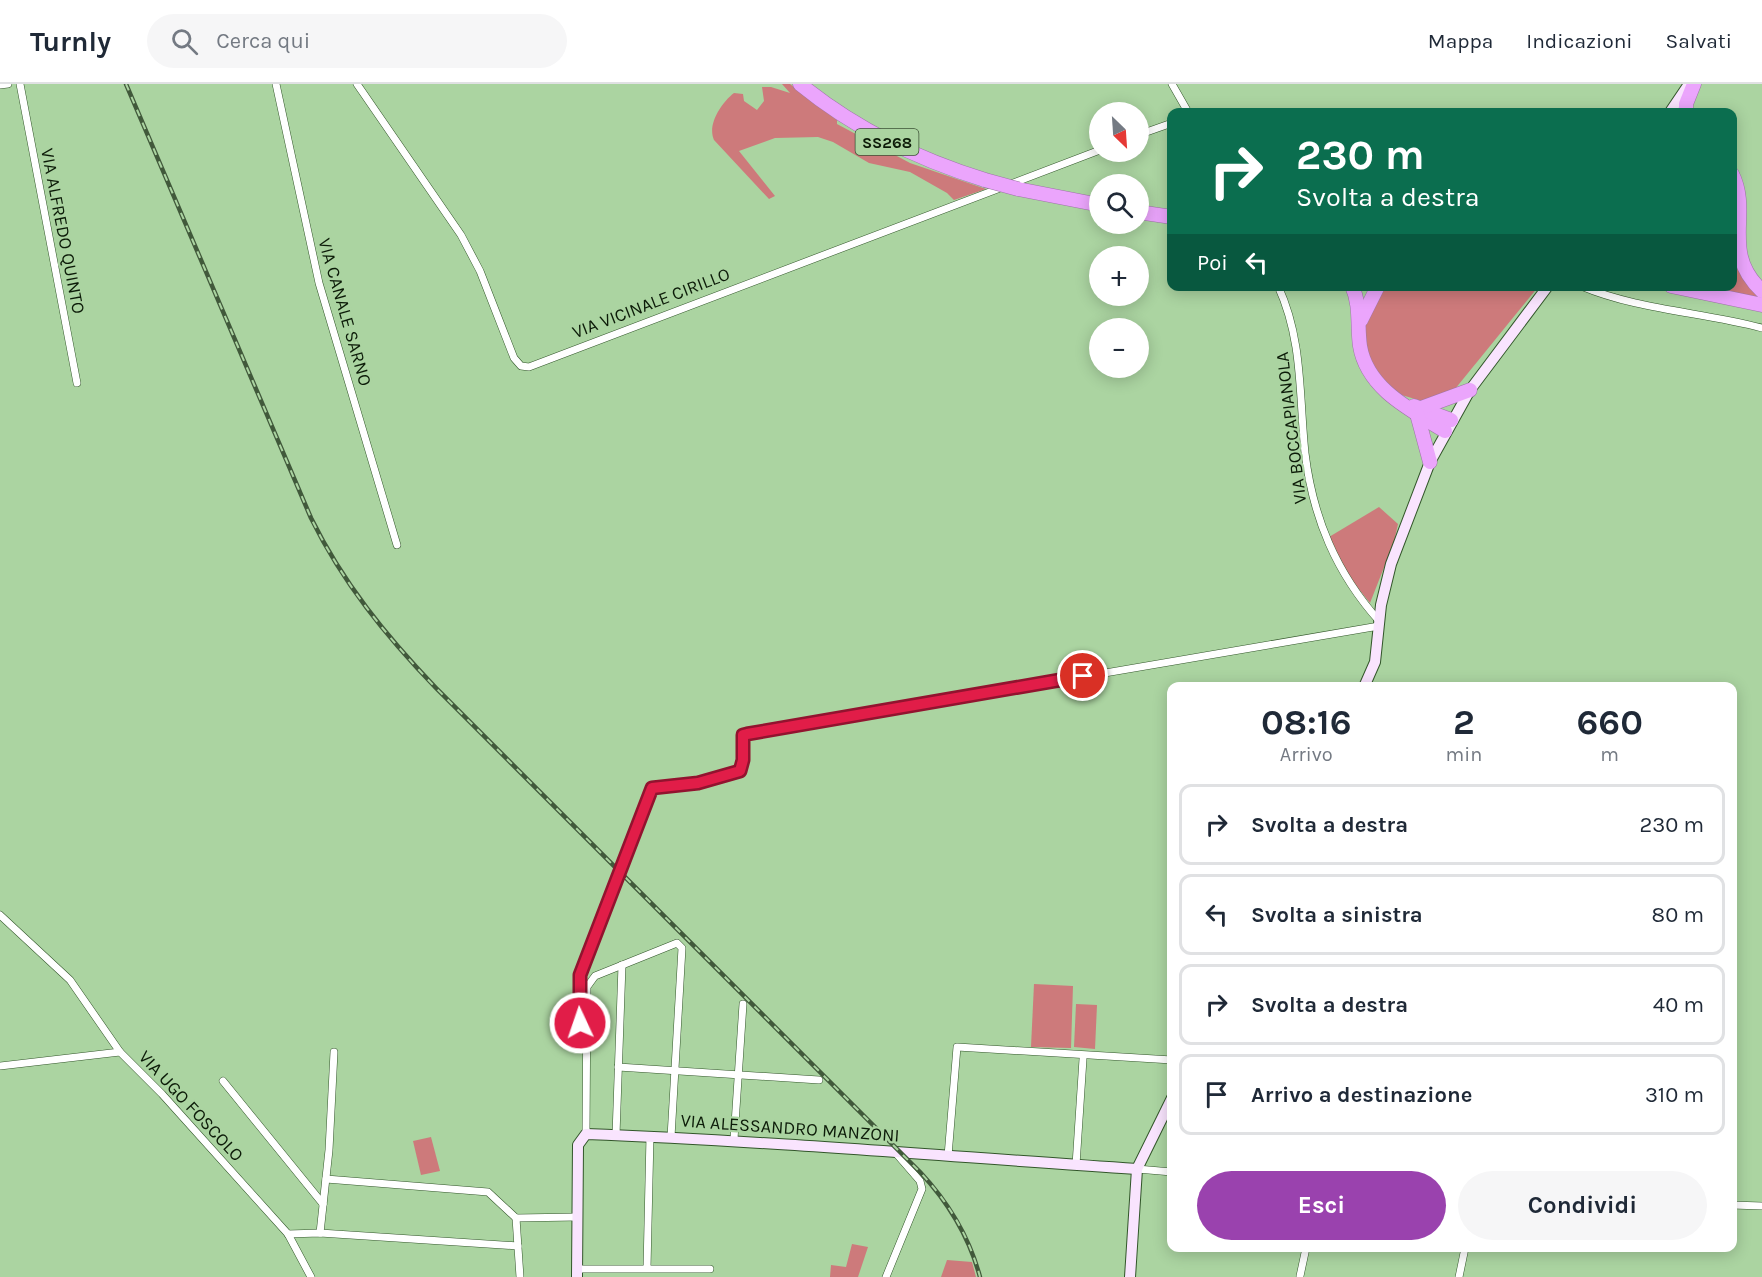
<!DOCTYPE html>
<html lang="it">
<meta charset="utf-8">
<style>
body{margin:0;font-family:Karla,sans-serif;background:#f6f6f7;color:#1f2937;height:100vh;display:flex;flex-direction:column;font-size:22px;white-space:nowrap}
*{box-sizing:border-box;margin:0}
p{font-size:20px;color:#747a83}
.icon{flex:none;width:33px;height:33px;fill:none;stroke:currentColor;stroke-width:2;stroke-linecap:round;stroke-linejoin:round}
.map{position:relative;flex:1;overflow:hidden}
.sheet{position:absolute;left:1167px;top:598px;width:570px;height:570px;display:flex;flex-direction:column;background:#fff;border-radius:12px;box-shadow:0 3px 15px #0003}
.sheet>*{flex:none}
.guide{position:absolute;left:1167px;top:24px;width:570px;height:183px;border-radius:12px;box-shadow:0 3px 15px #0003;background:#0b6e4f;color:#fff;overflow:hidden}
.needle{width:39px;rotate:155deg}
.tools{position:absolute;left:1089px;top:18px;display:grid;gap:12px}
.tools a{display:grid;place-items:center;width:60px;height:60px;border-radius:50%;background:#fff;box-shadow:0 3px 15px #0003;font-size:30px}
.pin{position:absolute;display:grid;place-items:center;width:51px;height:51px;color:#fff;margin:-26px;border:3px solid #fff;border-radius:50%;box-shadow:0 2px 6px #0007}
.me{position:absolute;width:66px;margin:-33px;rotate:357deg;stroke-linejoin:round;filter:drop-shadow(0 0 4px #0008)}
.turn{display:flex;align-items:center;gap:21px;height:126px;padding:0 30px;font-size:27px}
.turn .icon{width:78px;height:78px;stroke-width:2.5}
.turn b{display:block;font-size:42px;line-height:51px}
.then{display:flex;align-items:center;height:57px;padding:0 30px;background:#0003;gap:12px;font-size:22px}
.eta{display:flex;justify-content:space-evenly;align-items:center;height:102px;text-align:center}
.eta b{font-size:36px;font-weight:700;line-height:42px}
.button{display:flex;gap:12px;margin-top:auto;padding:12px 30px}
.button a{flex:1;height:69px;border-radius:36px;background:#9a42ae;color:#fff;font-size:24px;font-weight:700;line-height:69px;text-align:center}
.button a+a{background:#f6f6f7;color:#1f2937}
ul{padding:0;list-style:none}
li{display:flex;align-items:center;gap:18px;height:81px;margin:0 12px 9px;padding:0 18px;border:3px solid #e0e1e3;border-radius:12px}
li div{flex:1}
li b{display:block;font-size:22px}
li em{font-style:normal}
header{display:flex;align-items:center;gap:36px;box-sizing:border-box;height:84px;padding:0 30px;background:#fff;border-bottom:2px solid #e0e1e3}
header strong{font-size:28px}
nav{display:flex;gap:33px;margin-inline-start:auto;font-size:21px}
.search{width:420px;height:54px;background:#f6f6f7;display:flex;align-items:center;gap:15px;box-sizing:border-box;padding:0 21px;border-radius:33px;color:#747a83;font-size:22px}
.map>svg:first-child{display:block}
.green{fill:#cd7a7b}
.lines{fill:none;stroke-linecap:round;stroke-linejoin:round}
.street-casing{stroke:#32562a;stroke-width:8}
.secondary-casing{stroke:#32562a;stroke-width:12}
.highway-casing{stroke:#9d75a7;stroke-width:15}
.street{stroke:#fff;stroke-width:7}
.secondary{stroke:#f9e4fe;stroke-width:10}
.highway{stroke:#eba5fc;stroke-width:14}
.rail-casing{stroke:#41593b;stroke-width:4.5}
.rail{stroke:#abd4a1;stroke-width:2;stroke-dasharray:7;stroke-linecap:butt}
.highway-bridge-casing{stroke:#9d75a7;stroke-width:15;stroke-linecap:butt}
.highway-bridge{stroke:#eba5fc;stroke-width:14}
.route-casing{stroke:#92132f;stroke-width:15}
.route{stroke:#e11d48;stroke-width:10}
.labels{text-anchor:middle;dominant-baseline:central;stroke-width:4.5;stroke-linejoin:round;paint-order:stroke}
.shield{fill:#abd4a1;stroke:#3c5236;stroke-width:1.5}
.shield-label{font-size:16px;font-weight:bold;fill:#0c1b08}
.street-label{font-size:18px;fill:#0c1b08;stroke:#abd4a1}
</style>
<header>
<strong>Turnly</strong>
<div class="search"><svg class="icon" aria-label="search" viewBox="0 0 24 24"><circle cx="10" cy="10" r="6"/><path d="M15 15l6 6"/></svg>Cerca qui</div>
<nav><a>Mappa</a><a>Indicazioni</a><a>Salvati</a></nav>
</header>
<div class="map">
<svg width="1762" height="1193" viewBox="0 0 1762 1193">
<rect width="100%" height="100%" fill="#abd4a1"/>
<g class="green">
<path d="M782 0H790L837 36V40L910 79 986 105 954 116 947 109 910 88 869 79 833 58 818 53 775 54 739 67 775 112 769 115 714 56C707 41 721 19 734 9L743 10 744 17 757 26 764 17 762 3H771L790 9Z"/>
<polygon points="1732,144 1762,213 1762,214 1698,203 1732,202"/>
<polygon points="1382,203 1538,203 1455,305 1422,317 1398,310 1376,289 1368,274 1364,240"/>
<polygon points="1379,423 1398,440 1394,458 1370,519 1349,493 1329,453"/>
<polygon points="1034,900 1073,902 1071,964 1031,963"/>
<polygon points="1076,920 1097,921 1095,965 1074,963"/>
<polygon points="431,1053 440,1087 421,1091 413,1057"/>
<polygon points="852,1160 868,1163 858,1193 830,1193 831,1181 846,1183"/>
<polygon points="947,1176 972,1178 976,1193 941,1193"/>
</g>
<g class="lines">
<g class="street-casing">
<g id="street">
<polyline points="20,0 77,299"/>
<polyline points="276,0 319,199 397,461"/>
<polyline points="357,0 461,151 480,187 514,274 521,282 529,283 1100,66"/>
<polyline points="1172,0 1188,28"/>
<polyline points="0,1 8,0"/>
<polyline points="1138,51 1172,39"/>
<path d="M1278 202C1303 256 1299 311 1305 369 1313 434 1336 489 1380 538"/>
<path d="M1581 202C1638 226 1702 228 1762 244"/>
<polyline points="0,831 70,896 120,968"/>
<polyline points="587,955 582,946 579,930 580,891 649,708 654,702 698,699 739,687 743,676 743,651 1379,542"/>
<polyline points="0,982 120,968 162,1010 288,1150 311,1193"/>
<polyline points="618,983 819,996"/>
<polyline points="223,997 323,1120"/>
<polyline points="586,1050 587,903 595,892 677,859 682,864 671,1053"/>
<polyline points="616,1051 622,881"/>
<polyline points="734,1055 743,920"/>
<polyline points="948,1072 957,963 1172,976"/>
<polyline points="1076,1081 1083,975"/>
<polyline points="1137,1085 1172,1088"/>
<polyline points="326,1095 488,1108 516,1134 520,1193"/>
<polyline points="1732,1121 1762,1122"/>
<polyline points="516,1134 577,1133"/>
<polyline points="320,1149 329,1066 334,968"/>
<polyline points="288,1150 320,1149 518,1162"/>
<polyline points="647,1184 650,1052"/>
<polyline points="577,1185 710,1185"/>
<polyline points="1300,1192 1306,1164"/>
<polyline points="886,1193 922,1105 920,1097 894,1067"/>
<polyline points="1459,1193 1465,1164"/>
</g>
</g>
<g class="secondary-casing">
<g id="secondary">
<polyline points="1670,28 1689,0"/>
<polyline points="1364,603 1375,578 1381,521 1391,480 1430,378 1470,306 1548,202"/>
<path d="M577 1193 578 1061 586 1050C770 1057 954 1073 1137 1085"/>
<polyline points="1130,1193 1137,1085 1172,1014"/>
</g>
</g>
<g class="highway-casing">
<g id="highway">
<path d="M800 0C855 45 917 75 985 96"/>
<polyline points="1686,28 1686,20 1694,0"/>
<path d="M1732 90C1752 130 1720 168 1762 207"/>
<polyline points="1018,105 1100,121"/>
<polyline points="1138,128 1172,133"/>
<path d="M1352 202C1361 222 1357 242 1360 262 1367 305 1411 326 1445 347"/>
<polyline points="1671,202 1762,221"/>
<polyline points="1361,236 1378,202"/>
<polyline points="1414,322 1451,336"/>
<polyline points="1421,324 1470,306"/>
<polyline points="1417,330 1430,378"/>
</g>
</g>
<use href="#street" class="street"/>
<use href="#secondary" class="secondary"/>
<use href="#highway" class="highway"/>
<g class="rail-casing">
<path id="rail" d="M126 0 311 434C343 499 386 552 436 604L920 1088C949 1119 969 1152 980 1193"/>
</g>
<use href="#rail" class="rail"/>
<g class="highway-bridge-casing">
<polyline id="highway-bridge" points="985,96 1018,105"/>
</g>
<use href="#highway-bridge" class="highway-bridge"/>
</g>
<g class="lines">
<g class="route-casing">
<polyline id="route" points="580,939 580,891 652,704 698,699 740,687 743,676 743,651 747,650 1083,592"/>
</g>
<use href="#route" class="route"/>
</g>
<g class="labels">
<rect class="shield" x="855.5" y="45" width="63" height="26" rx="4.5"/>
<g class="shield-label">
<text x="887" y="58">SS268</text>
</g>
<g class="street-label">
<text transform="translate(63 147) rotate(79)">VIA ALFREDO QUINTO</text>
<text transform="translate(651 219) rotate(-21)">VIA VICINALE CIRILLO</text>
<text transform="translate(345 228) rotate(74)">VIA CANALE SARNO</text>
<text transform="translate(1291 344) rotate(-97)">VIA BOCCAPIANOLA</text>
<text transform="translate(191 1022) rotate(47)">VIA UGO FOSCOLO</text>
<text transform="translate(790 1044) rotate(4)">VIA ALESSANDRO MANZONI</text>
</g>
</g>
</svg>
<div class="tools">
<a><svg class="needle" viewBox="-14 -14 28 28"><path d="M0-13l5 13h-10z" fill="#e53935"/><path d="M0 13l5-13h-10z" fill="#747a83"/></svg></a>
<a><svg class="icon" aria-label="search" viewBox="0 0 24 24"><circle cx="10" cy="10" r="6"/><path d="M15 15l6 6"/></svg></a>
<a>+</a>
<a>−</a>
</div>
<div class="pin" style="left:1083px;top:592px;background:#d93025"><svg class="icon" aria-label="arrive" viewBox="0 0 24 24"><path d="M6 21V4h12l-3 4 3 4H6"/></svg></div>
<svg class="me" style="left:580px;top:939px" viewBox="-20 -20 40 40"><circle r="17" fill="#e11d48" stroke="#fff" stroke-width="3"/><path d="M0-11L8 9 0 5-8 9z" fill="#fff"/></svg>
<div class="guide">
<div class="turn"><svg class="icon" aria-label="right" viewBox="0 0 24 24"><path d="M7 20v-9h11M14 6l5 5-5 5"/></svg><div><b>230 m</b>Svolta a destra</div></div>
<div class="then">Poi<svg class="icon" aria-label="left" viewBox="0 0 24 24"><path d="M17 20v-9H6M10 6l-5 5 5 5"/></svg></div>
</div>
<section class="sheet">
<div class="eta">
<div><b>08:16</b><p>Arrivo</p></div>
<div><b>2</b><p>min</p></div>
<div><b>660</b><p>m</p></div>
</div>
<ul>
<li><svg class="icon" aria-label="right" viewBox="0 0 24 24"><path d="M7 20v-9h11M14 6l5 5-5 5"/></svg><div><b>Svolta a destra</b></div><em>230 m</em></li>
<li><svg class="icon" aria-label="left" viewBox="0 0 24 24"><path d="M17 20v-9H6M10 6l-5 5 5 5"/></svg><div><b>Svolta a sinistra</b></div><em>80 m</em></li>
<li><svg class="icon" aria-label="right" viewBox="0 0 24 24"><path d="M7 20v-9h11M14 6l5 5-5 5"/></svg><div><b>Svolta a destra</b></div><em>40 m</em></li>
<li><svg class="icon" aria-label="arrive" viewBox="0 0 24 24"><path d="M6 21V4h12l-3 4 3 4H6"/></svg><div><b>Arrivo a destinazione</b></div><em>310 m</em></li>
</ul>
<div class="button"><a>Esci</a><a>Condividi</a></div>
</section>
</div>
